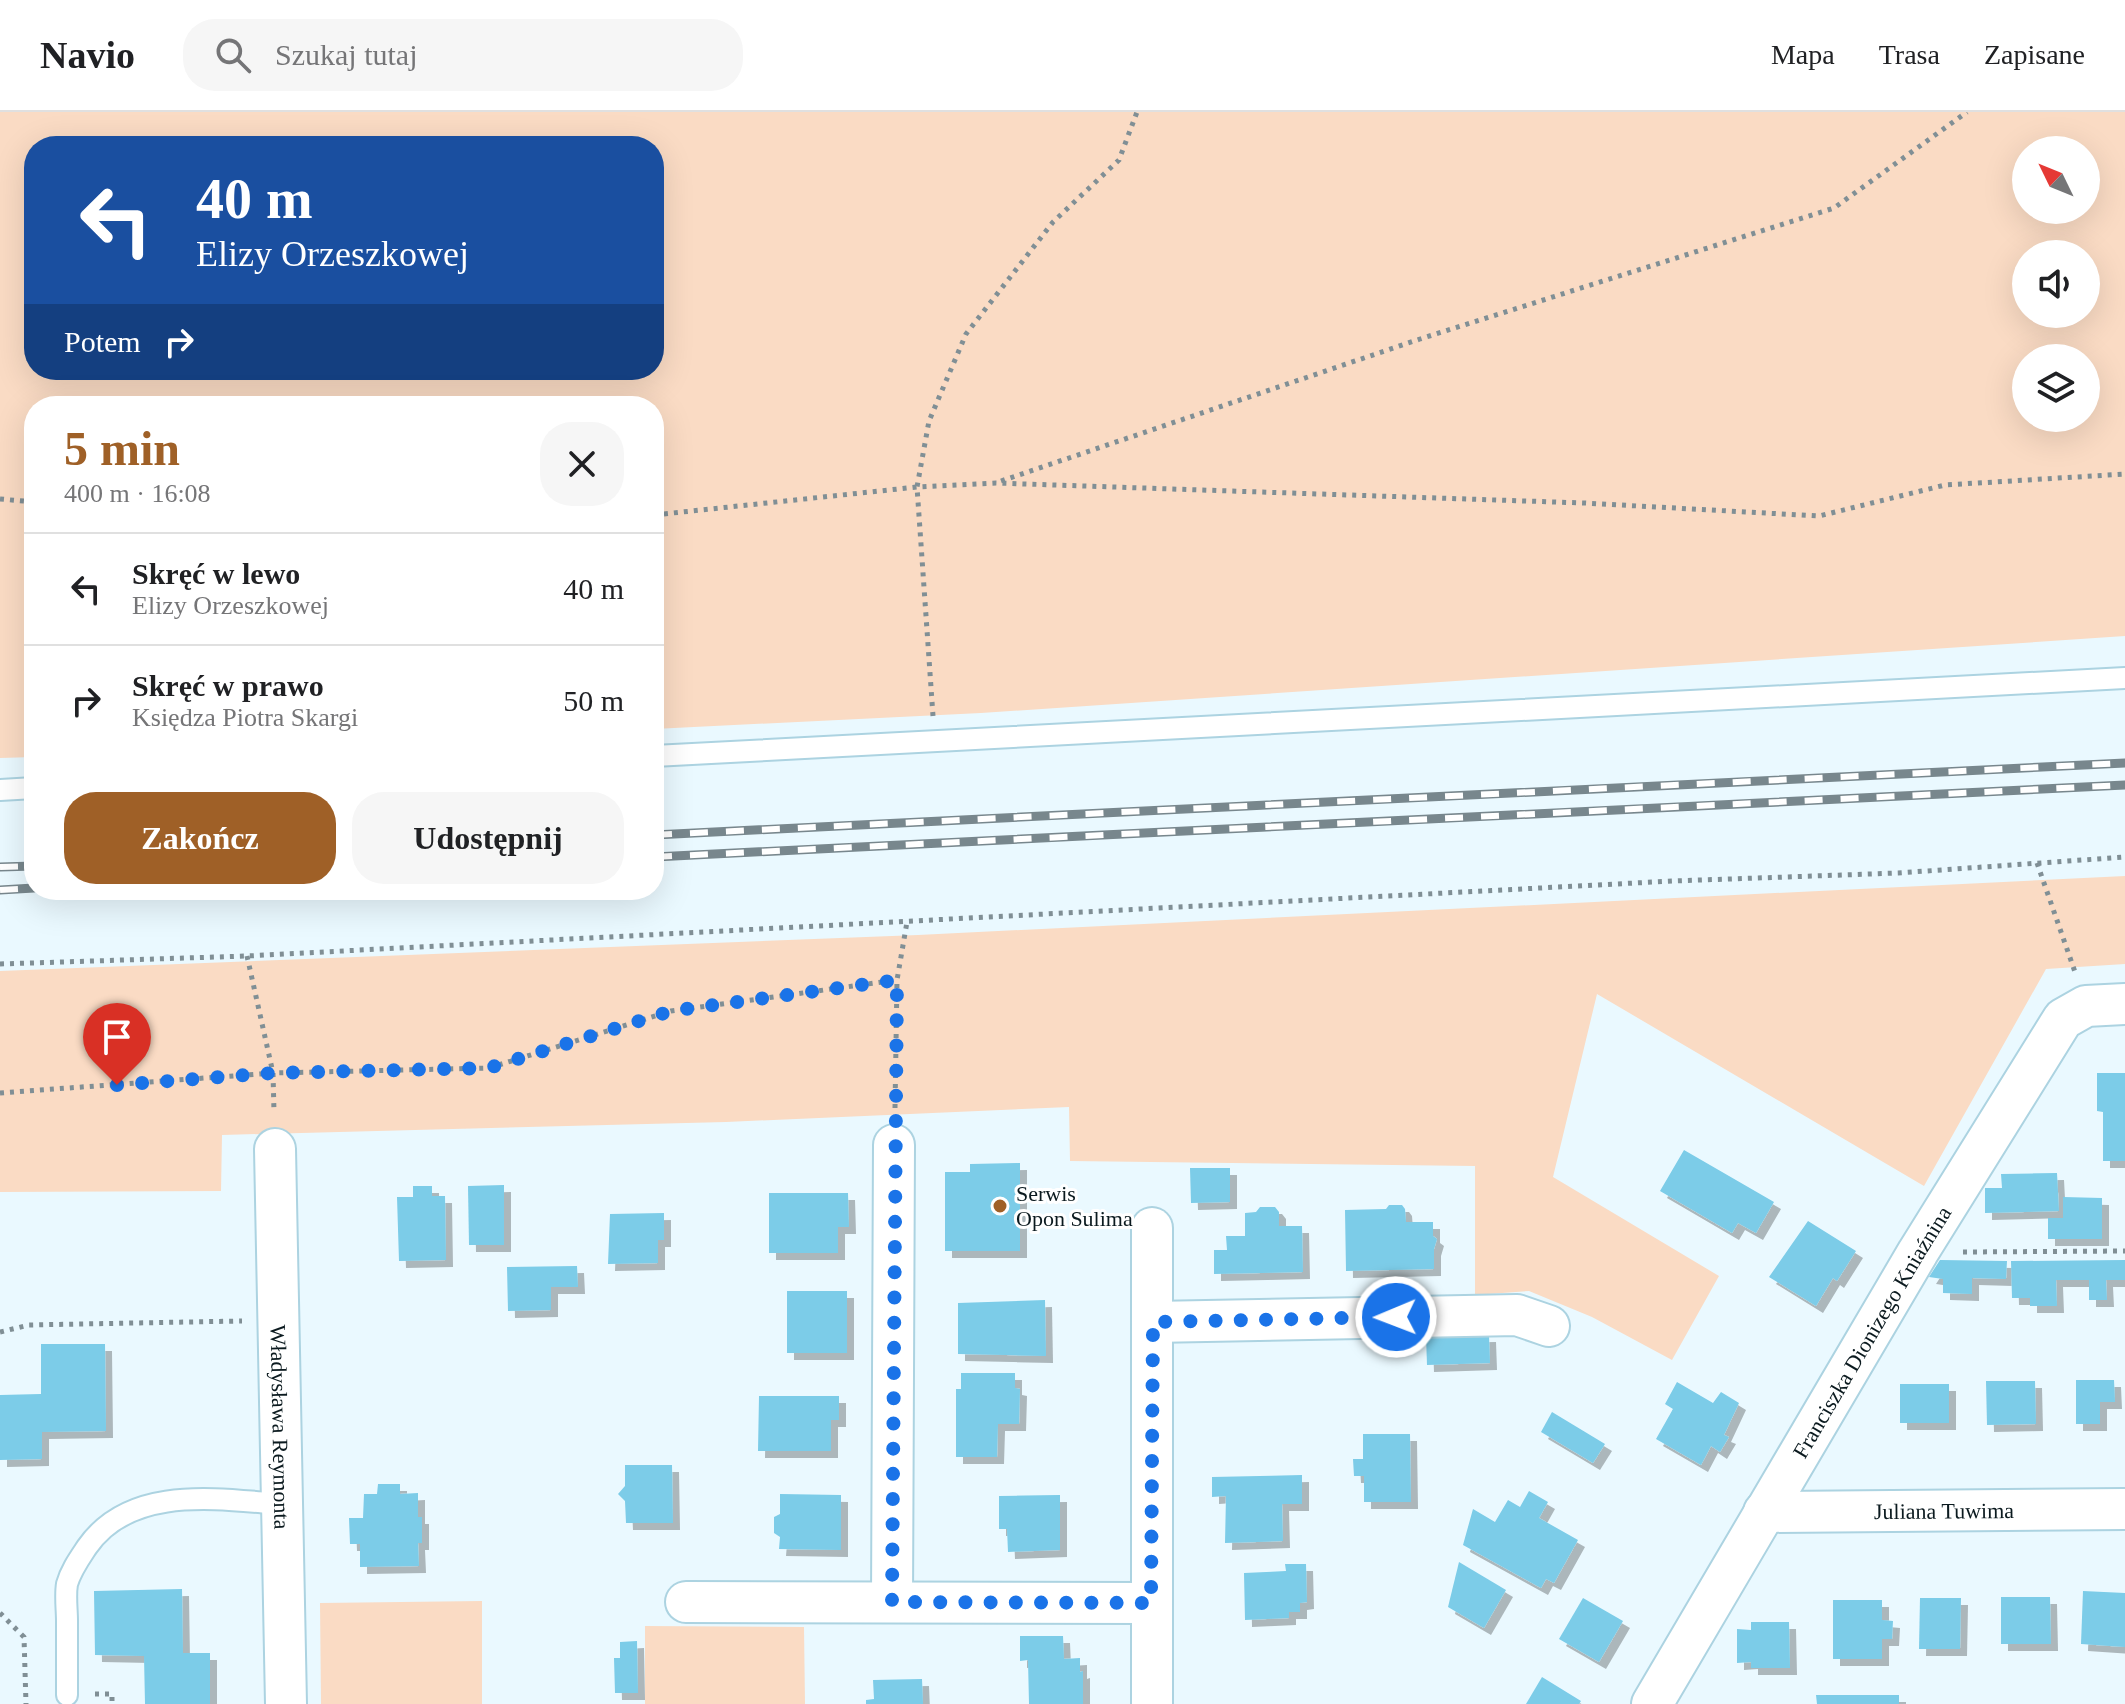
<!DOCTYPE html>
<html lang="pl">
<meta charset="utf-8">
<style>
body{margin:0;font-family:"Times New Roman",serif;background:#f6f6f6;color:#202124;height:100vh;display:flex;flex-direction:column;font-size:30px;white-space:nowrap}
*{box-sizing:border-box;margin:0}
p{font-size:26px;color:#757577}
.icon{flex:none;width:44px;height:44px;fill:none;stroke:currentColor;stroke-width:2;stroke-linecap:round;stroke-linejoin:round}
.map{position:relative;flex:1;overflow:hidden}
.details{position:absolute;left:24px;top:284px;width:640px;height:504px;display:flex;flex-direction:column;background:#fff;border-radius:32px;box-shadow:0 8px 32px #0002}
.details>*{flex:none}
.hud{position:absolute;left:24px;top:24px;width:640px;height:244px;border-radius:32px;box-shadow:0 8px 32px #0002;background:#1a4fa0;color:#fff;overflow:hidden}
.needle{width:52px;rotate:313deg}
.fabs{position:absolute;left:2012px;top:24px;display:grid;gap:16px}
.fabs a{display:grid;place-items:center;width:88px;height:88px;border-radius:50%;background:#fff;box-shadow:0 8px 32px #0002;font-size:40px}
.pin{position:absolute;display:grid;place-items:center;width:68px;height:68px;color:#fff;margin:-82px -34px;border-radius:50% 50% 50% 0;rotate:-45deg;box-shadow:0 0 8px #0007}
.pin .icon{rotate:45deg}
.me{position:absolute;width:88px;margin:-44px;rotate:269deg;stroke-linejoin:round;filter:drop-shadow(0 0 6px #0008)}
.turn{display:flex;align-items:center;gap:28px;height:168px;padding:0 40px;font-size:36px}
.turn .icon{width:104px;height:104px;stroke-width:2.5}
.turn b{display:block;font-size:56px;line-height:68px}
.then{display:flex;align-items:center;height:76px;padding:0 40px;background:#0003;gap:16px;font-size:30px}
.round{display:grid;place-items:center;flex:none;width:84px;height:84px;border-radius:32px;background:#f6f6f6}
.head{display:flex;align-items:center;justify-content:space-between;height:136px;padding:0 40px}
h1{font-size:48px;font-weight:700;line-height:60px;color:#9f6027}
.cta{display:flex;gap:16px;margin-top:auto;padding:16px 40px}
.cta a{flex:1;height:92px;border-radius:32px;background:#9f6027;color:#fff;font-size:32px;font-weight:700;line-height:92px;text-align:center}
.cta a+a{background:#f6f6f6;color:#202124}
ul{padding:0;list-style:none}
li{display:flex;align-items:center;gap:24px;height:112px;padding:0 40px;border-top:2px solid #e0e0e0}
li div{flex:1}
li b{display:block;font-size:30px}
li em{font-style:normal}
header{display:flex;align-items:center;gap:48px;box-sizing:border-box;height:112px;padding:0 40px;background:#fff;border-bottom:2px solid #e0e0e0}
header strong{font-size:38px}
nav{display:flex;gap:44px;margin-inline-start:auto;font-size:28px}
.search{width:560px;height:72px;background:#f6f6f6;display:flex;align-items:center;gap:20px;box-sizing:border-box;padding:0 28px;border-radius:32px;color:#757577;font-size:30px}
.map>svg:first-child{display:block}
.green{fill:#fadbc4;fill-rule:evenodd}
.building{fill:#7bcce8;filter:url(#shadow)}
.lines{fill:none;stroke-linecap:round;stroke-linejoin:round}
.service-casing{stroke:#acd3e1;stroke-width:24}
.minor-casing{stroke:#acd3e1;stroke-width:44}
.path{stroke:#808f95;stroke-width:5;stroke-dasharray:4 6;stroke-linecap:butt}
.service{stroke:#fff;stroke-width:20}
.minor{stroke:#fff;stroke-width:40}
.rail-casing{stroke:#78878d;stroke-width:9}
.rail{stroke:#fff;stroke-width:6;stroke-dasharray:18;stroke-linecap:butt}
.route{stroke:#1a73e8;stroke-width:14;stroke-dasharray:0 25.2}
.poi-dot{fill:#9f6027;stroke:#fff;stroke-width:3}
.labels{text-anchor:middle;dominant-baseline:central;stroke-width:6;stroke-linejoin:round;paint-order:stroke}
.poi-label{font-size:22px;fill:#0b1a1f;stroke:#fff;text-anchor:start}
.street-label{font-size:22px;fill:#0b1a1f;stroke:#fff}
</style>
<header>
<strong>Navio</strong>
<div class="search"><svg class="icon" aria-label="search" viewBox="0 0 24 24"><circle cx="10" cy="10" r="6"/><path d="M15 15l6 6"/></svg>Szukaj tutaj</div>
<nav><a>Mapa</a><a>Trasa</a><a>Zapisane</a></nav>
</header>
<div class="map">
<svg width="2125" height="1592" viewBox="0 0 2125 1592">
<defs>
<filter id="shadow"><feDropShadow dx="7" dy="7" stdDeviation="0" flood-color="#0004"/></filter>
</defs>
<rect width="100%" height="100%" fill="#eaf9ff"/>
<g class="green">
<path d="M0 0H2125V524L981 601 654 617V294H34V645L0 646ZM34 34H654V258H34ZM2026 38H2086V98H2026ZM2086 142V202H2026V142ZM2026 246H2086V306H2026Z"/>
<polygon points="2125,764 2125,852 2046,857 1924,1074 1597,882 1553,1065 1719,1164 1672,1248 1592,1205 1529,1179 1475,1183 1475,1054 1070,1049 1069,995 726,1010 222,1023 221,1079 0,1080 0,859 918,823"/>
<polygon points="482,1489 482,1592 321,1592 320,1491"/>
<polygon points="645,1514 804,1515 805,1592 645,1592"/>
</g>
<g class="building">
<polygon points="2097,961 2125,961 2125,1049 2103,1049 2103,1000 2097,999"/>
<polygon points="1684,1038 1774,1090 1756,1121 1738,1111 1732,1121 1660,1079"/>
<polygon points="1020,1051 1020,1139 945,1139 945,1060 970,1060 970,1052"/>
<polygon points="1190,1056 1230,1056 1230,1090 1191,1091"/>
<polygon points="2057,1061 2059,1099 1985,1101 1985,1076 2002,1076 2001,1062"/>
<polygon points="504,1073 504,1133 469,1133 468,1074"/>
<polygon points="413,1074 432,1074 432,1084 445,1084 446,1148 399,1149 397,1085 413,1085"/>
<polygon points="769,1081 848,1081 849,1115 838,1115 838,1141 769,1141"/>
<polygon points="2063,1085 2102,1086 2102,1127 2048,1127 2048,1106 2063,1106"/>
<polygon points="1389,1093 1402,1093 1405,1097 1406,1110 1433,1110 1433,1124 1437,1127 1434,1137 1434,1157 1346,1159 1345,1098 1386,1097"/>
<polygon points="1260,1095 1275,1095 1279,1100 1279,1114 1302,1114 1303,1160 1214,1162 1214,1138 1227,1138 1226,1124 1245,1124 1245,1101 1256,1100"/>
<polygon points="664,1101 664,1128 658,1128 658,1151 608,1152 610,1102"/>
<polygon points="1808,1109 1856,1139 1837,1169 1833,1166 1816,1194 1769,1165"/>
<polygon points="1940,1148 2007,1149 2006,1167 1972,1166 1972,1182 1943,1181 1943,1167 1929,1165"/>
<polygon points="2125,1148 2125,1168 2106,1168 2107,1188 2089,1188 2089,1168 2056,1168 2057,1194 2030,1194 2030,1186 2012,1186 2011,1149"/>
<polygon points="577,1154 578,1175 551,1175 551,1198 508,1199 507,1155"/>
<rect x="787" y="1179" width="60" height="62"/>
<polygon points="1045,1188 1046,1244 958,1242 958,1191"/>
<polygon points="1489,1223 1490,1251 1427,1253 1426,1224"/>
<polygon points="41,1232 105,1232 106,1319 42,1320 42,1347 0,1348 0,1283 41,1282"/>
<polygon points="961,1261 1015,1261 1015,1276 1020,1277 1019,1312 998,1312 997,1345 956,1345 956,1277 961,1277"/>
<polygon points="2076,1268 2114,1268 2115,1290 2100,1290 2100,1312 2076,1312"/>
<polygon points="1986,1269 2035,1269 2036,1312 1987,1313"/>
<polygon points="1677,1270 1713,1291 1721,1280 1739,1291 1724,1323 1729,1325 1720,1340 1711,1334 1701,1353 1656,1327 1673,1297 1665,1292"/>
<rect x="1900" y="1272" width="49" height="39"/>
<polygon points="759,1284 839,1284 839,1308 831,1308 831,1339 758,1339"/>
<polygon points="1552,1300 1605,1332 1593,1351 1541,1320"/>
<polygon points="1363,1322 1410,1322 1411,1390 1364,1390 1364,1364 1354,1364 1353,1347 1363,1347"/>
<polygon points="625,1353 672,1353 673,1411 626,1411 625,1389 618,1382 625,1374"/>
<polygon points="1302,1363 1302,1392 1282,1392 1283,1429 1225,1431 1226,1384 1212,1385 1212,1365"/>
<polygon points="378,1372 400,1372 400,1382 418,1381 418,1405 422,1405 422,1431 418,1431 419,1454 360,1455 360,1432 350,1432 349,1406 363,1406 364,1382 377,1382"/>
<polygon points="1529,1379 1548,1390 1539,1406 1578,1428 1554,1471 1546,1467 1541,1476 1463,1433 1473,1397 1495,1410 1508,1388 1520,1395"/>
<polygon points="780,1382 841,1383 841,1438 779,1437 780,1425 774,1421 774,1405 780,1402"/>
<polygon points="1060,1383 1060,1438 1008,1440 1007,1417 999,1417 999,1384"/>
<polygon points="1459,1450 1506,1478 1484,1516 1448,1495"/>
<polygon points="1285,1452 1306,1452 1307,1490 1300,1491 1300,1500 1289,1500 1289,1506 1245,1508 1244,1461 1286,1459"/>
<polygon points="182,1477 183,1541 210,1541 210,1592 145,1592 144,1544 95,1543 94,1479"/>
<polygon points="2083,1479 2125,1481 2125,1535 2081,1532"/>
<polygon points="2001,1485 2050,1485 2051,1532 2001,1532"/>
<polygon points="1583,1486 1623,1509 1599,1550 1559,1527"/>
<polygon points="1920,1486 1961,1486 1960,1537 1919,1537"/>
<polygon points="1833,1488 1882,1488 1882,1508 1893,1509 1892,1527 1882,1527 1882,1547 1833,1547"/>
<polygon points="1751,1510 1789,1510 1790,1556 1751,1556 1751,1550 1737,1551 1737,1517 1751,1518"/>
<polygon points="1020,1524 1063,1524 1064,1547 1080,1546 1080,1560 1083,1559 1083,1592 1029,1592 1028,1548 1020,1549"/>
<polygon points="637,1529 638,1581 615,1581 614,1546 620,1546 620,1530"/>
<polygon points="1542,1565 1581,1589 1579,1592 1526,1592"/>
<polygon points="922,1567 923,1592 866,1592 866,1588 874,1587 873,1568"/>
<polygon points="1816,1583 1899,1583 1899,1592 1817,1592"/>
</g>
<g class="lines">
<g class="service-casing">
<g id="service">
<polyline points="654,644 2125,566"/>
<polyline points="0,678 34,676"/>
<path d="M67 1583C67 1558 67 1534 67 1509 67 1497 65 1484 67 1472 71 1458 79 1447 87 1435 130 1373 216 1387 281 1392"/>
</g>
</g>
<g class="minor-casing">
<g id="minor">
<path id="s1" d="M275 1037 286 1592"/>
<polyline points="1152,1116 1152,1592"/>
<polyline points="1153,1210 1517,1203 1549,1214"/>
<path id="s2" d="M1764 1400 2125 1397"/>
<polyline points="686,1490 1151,1491"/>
<polyline points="892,1490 894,1033"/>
<path id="s3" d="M1652 1592 1918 1140 2063 907 2086 894 2125 892"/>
</g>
</g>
<g class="path">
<polyline points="1001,369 1420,227 1834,96 1967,0"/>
<polyline points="0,387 34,390"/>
<polyline points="654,403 917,375 996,371 1584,391 1819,404 1945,373 2125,362"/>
<polyline points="933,604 917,375 929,309 966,222 1053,110 1119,48 1137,0"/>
<polyline points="2037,751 2075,860"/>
<polyline points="247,844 273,961 274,1000"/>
<polyline points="0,852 247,844 1673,769 1898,761 2125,745"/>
<polyline points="0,981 273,961 489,956 671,899 897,868"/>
<polyline points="895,996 897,868 907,810"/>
<polyline points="1963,1140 2125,1139"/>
<polyline points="0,1220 29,1213 242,1209"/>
<polyline points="0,1501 24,1525 26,1592"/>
<polyline points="95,1582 112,1582 112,1592"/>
</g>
<use href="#service" class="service"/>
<use href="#minor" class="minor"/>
<g class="rail-casing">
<g id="rail">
<polyline points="654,723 2125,651"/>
<polyline points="654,745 2125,673"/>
<polyline points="0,755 34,754"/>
<polyline points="0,778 34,776"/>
</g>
</g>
<use href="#rail" class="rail"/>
</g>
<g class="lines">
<polyline class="route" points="117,973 273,961 489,956 671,899 897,868 892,1490 1151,1491 1153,1210 1396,1205"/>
</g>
<circle class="poi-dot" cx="1000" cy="1094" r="8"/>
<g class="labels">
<g class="poi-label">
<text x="1016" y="1081">Serwis<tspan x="1016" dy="25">Opon Sulima</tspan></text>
</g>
<g class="street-label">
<text stroke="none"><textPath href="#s3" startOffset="432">Franciszka Dionizego Kniaźnina</textPath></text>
<text stroke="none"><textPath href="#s1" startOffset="278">Władysława Reymonta</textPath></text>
<text stroke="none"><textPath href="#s2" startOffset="180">Juliana Tuwima</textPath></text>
</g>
</g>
</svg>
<div class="fabs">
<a><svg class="needle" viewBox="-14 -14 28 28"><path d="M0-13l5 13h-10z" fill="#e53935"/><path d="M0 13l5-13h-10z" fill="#757577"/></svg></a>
<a><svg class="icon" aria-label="sound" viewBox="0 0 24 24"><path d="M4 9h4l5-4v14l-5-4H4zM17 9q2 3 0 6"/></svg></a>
<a><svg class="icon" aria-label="layers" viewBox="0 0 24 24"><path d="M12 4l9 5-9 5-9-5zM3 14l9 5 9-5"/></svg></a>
</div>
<div class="pin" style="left:117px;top:973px;background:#d93025"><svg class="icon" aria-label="arrive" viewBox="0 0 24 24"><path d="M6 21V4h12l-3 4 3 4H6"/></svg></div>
<svg class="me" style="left:1396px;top:1205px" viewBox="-20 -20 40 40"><circle r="17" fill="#1a73e8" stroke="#fff" stroke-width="3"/><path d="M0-11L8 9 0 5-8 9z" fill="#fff"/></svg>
<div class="hud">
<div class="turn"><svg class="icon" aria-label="left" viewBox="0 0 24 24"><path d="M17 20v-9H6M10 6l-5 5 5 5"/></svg><div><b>40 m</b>Elizy Orzeszkowej</div></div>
<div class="then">Potem<svg class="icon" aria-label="right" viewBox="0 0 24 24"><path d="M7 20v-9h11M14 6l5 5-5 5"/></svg></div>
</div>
<section class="details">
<div class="head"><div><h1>5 min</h1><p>400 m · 16:08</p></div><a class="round"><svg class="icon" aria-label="close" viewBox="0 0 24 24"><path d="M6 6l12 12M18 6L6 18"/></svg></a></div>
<ul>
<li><svg class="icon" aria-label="left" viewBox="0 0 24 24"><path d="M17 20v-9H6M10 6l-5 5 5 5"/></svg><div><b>Skręć w lewo</b><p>Elizy Orzeszkowej</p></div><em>40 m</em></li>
<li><svg class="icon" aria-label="right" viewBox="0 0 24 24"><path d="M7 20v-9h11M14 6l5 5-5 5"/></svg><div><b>Skręć w prawo</b><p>Księdza Piotra Skargi</p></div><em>50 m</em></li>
</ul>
<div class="cta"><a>Zakończ</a><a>Udostępnij</a></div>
</section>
</div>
